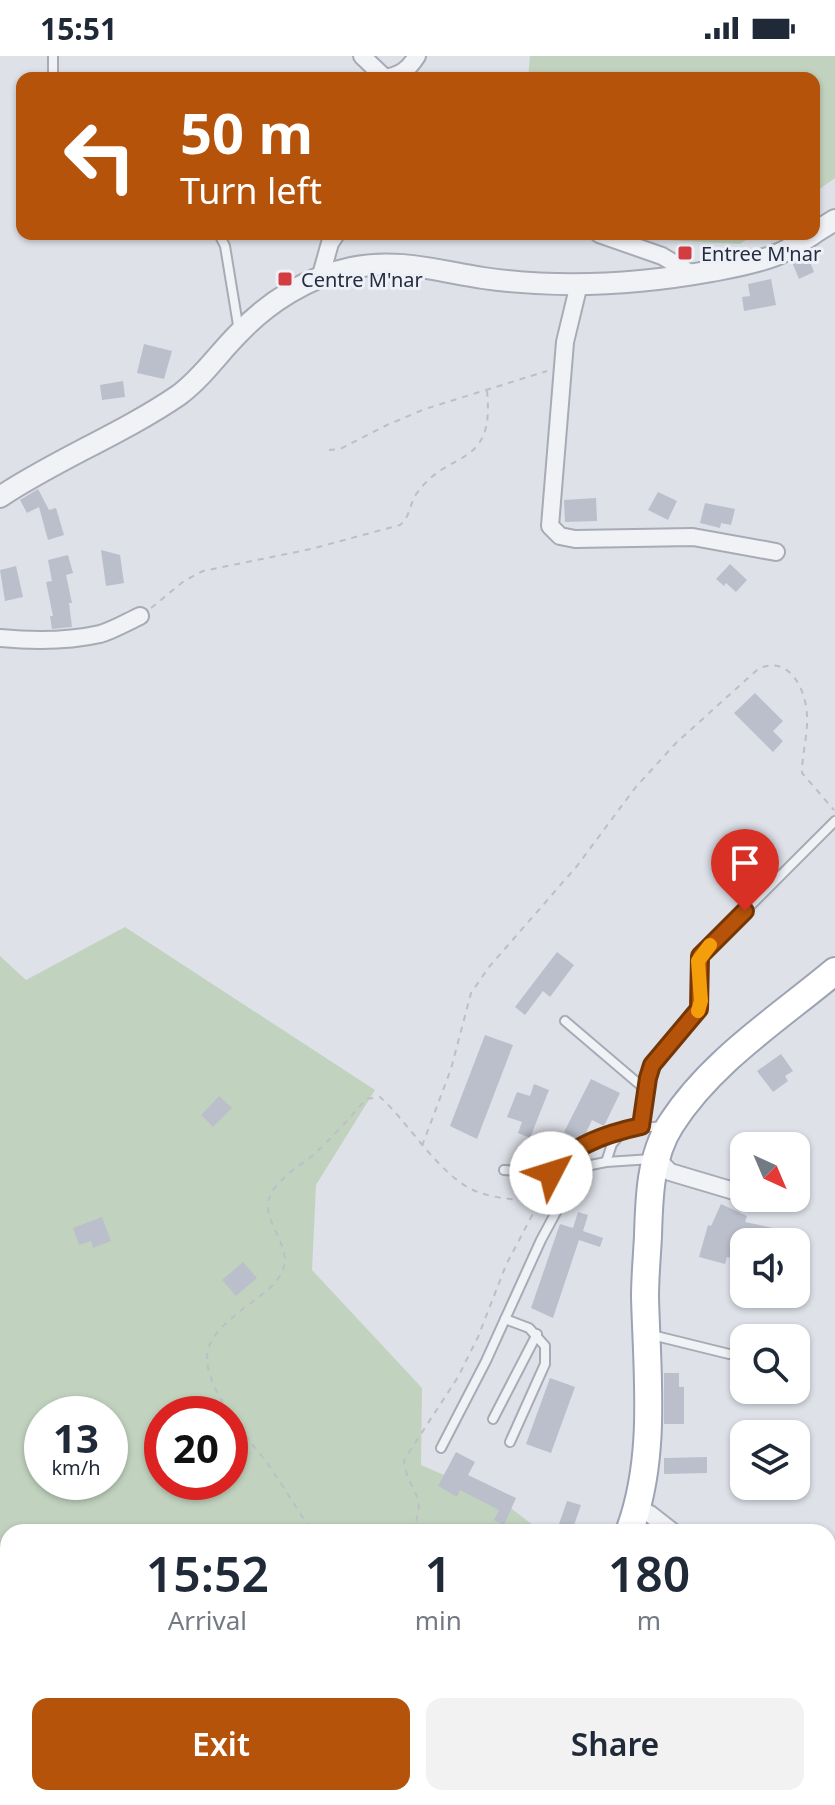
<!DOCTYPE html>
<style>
body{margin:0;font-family:"Noto Sans",sans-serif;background:#f2f2f3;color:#1f2937;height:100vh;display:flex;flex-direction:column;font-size:30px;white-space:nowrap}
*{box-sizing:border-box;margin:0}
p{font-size:26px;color:#747a83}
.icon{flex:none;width:44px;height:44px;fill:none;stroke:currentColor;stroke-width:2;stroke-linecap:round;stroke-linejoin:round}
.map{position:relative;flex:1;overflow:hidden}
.drawer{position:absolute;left:0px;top:1468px;width:836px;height:282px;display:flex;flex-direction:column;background:#fff;border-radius:24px 24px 0 0;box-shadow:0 2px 6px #0004}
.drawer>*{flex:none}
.top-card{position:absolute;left:16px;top:16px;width:804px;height:168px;border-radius:16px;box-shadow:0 2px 6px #0004;background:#b45309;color:#fff;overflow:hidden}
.needle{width:52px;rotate:136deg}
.buttons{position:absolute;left:730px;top:1076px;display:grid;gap:16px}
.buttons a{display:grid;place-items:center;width:80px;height:80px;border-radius:16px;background:#fff;box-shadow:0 2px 6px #0004;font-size:40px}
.speed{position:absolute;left:24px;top:1340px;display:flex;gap:16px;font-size:40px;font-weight:700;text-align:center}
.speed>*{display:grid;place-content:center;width:104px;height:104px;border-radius:50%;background:#fff;box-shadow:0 2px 6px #0004;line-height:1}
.speed small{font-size:20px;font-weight:400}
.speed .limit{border:12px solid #d22;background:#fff;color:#111}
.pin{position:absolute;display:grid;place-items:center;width:68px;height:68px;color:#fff;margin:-82px -34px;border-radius:50% 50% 50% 0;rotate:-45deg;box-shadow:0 0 8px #0007}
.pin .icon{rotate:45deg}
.me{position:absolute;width:88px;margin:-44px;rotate:50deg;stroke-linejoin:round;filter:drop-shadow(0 0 6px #0008)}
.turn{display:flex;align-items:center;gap:28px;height:168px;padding:0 32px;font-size:36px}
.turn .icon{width:104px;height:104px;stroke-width:2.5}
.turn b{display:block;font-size:56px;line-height:68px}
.eta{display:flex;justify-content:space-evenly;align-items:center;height:136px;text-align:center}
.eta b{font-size:48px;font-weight:600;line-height:56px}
.action{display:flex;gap:16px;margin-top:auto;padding:16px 32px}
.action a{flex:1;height:92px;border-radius:16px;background:#b45309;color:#fff;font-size:32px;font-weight:600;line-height:92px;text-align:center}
.action a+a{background:#f2f2f3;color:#1f2937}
.status{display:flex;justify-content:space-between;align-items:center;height:56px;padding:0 40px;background:#fff;direction:ltr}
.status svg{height:22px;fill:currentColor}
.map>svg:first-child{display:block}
.green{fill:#c1d3bf;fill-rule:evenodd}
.building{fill:#bbbfcb}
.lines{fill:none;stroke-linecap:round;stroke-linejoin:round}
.service-casing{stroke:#a7abb6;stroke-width:12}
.minor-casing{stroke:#a7abb6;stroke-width:20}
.tertiary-casing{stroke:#a7abb6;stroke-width:24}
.primary-casing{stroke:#9da3b4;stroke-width:30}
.path{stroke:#bcbfc7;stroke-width:2;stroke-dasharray:6 6;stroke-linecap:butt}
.service{stroke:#f1f2f6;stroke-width:8}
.minor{stroke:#f1f2f6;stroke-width:16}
.tertiary{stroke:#f1f2f6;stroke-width:20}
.primary{stroke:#fff;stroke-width:26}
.route-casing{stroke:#753606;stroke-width:20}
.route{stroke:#b45309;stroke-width:14}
.slow{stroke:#f59e0b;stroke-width:14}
.poi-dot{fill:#d33d42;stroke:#edf0f6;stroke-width:3}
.labels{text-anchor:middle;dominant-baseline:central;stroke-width:6;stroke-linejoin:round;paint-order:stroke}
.poi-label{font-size:20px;fill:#272d40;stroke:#edf0f6;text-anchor:start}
</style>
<div class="status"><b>15:51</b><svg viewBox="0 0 49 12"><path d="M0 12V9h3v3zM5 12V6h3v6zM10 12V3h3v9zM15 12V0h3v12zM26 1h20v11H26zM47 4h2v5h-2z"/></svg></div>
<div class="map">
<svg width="835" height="1749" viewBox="0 0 835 1749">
<rect width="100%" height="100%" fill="#dee1e8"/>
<g class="green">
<polygon points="530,0 835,0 835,122 814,137 814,22 528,22"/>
<polygon points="591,178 755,178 740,188 594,180"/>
<path d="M125 871 375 1034 316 1129 312 1214 422 1332 421 1409 499 1443 542 1476H8V1742H454V1749H0V900L26 924ZM42 1358H110V1426H42ZM162 1358H230V1426H162Z"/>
</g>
<g class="building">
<polygon points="807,198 814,216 799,223 792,206"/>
<polygon points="771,223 776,249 744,255 742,241 750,240 748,228"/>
<polygon points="144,288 172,295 164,323 137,317"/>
<polygon points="123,325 125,341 102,344 100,329"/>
<polygon points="38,433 49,454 56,452 64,479 48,484 39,451 27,457 20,444"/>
<polygon points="658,436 677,445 668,464 648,454"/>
<polygon points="596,442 597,465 565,466 564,444"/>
<polygon points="705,447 735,453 731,469 721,467 720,472 700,467"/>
<polygon points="101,494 120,499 124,527 106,530"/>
<polygon points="68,499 73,517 66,519 72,547 69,547 72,571 52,573 50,560 53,560 46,526 52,525 48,504"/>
<polygon points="730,508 747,524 736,536 726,527 724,530 716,523"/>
<polygon points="16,510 23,541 5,545 0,514"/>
<polygon points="755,637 783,665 773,675 783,685 773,696 734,657"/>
<polygon points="557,896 574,909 550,941 543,935 525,959 515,951"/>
<polygon points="485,979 513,989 477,1083 450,1070"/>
<polygon points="781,998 793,1015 785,1020 788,1025 773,1036 757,1015"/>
<polygon points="591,1023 620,1037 604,1070 592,1064 584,1081 578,1083 564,1076"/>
<polygon points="534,1028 549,1034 530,1082 518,1077 522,1066 507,1061 517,1036 530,1040"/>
<polygon points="219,1040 232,1052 213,1071 201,1059"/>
<polygon points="721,1148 747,1160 745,1166 773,1172 770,1186 744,1186 738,1204 727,1201 725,1208 699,1201 708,1169 711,1170"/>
<polygon points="578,1156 588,1159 583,1175 603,1182 600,1191 579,1184 553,1262 531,1252 560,1168 573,1172"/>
<polygon points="102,1161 111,1185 93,1192 91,1185 79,1189 73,1172"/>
<polygon points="243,1206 257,1222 236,1240 222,1224"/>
<polygon points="664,1317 679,1317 679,1331 684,1331 684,1368 664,1368"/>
<polygon points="550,1322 575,1331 551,1397 526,1388"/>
<polygon points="456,1396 475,1406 468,1419 516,1442 504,1469 494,1464 499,1454 460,1434 457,1441 438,1430"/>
<polygon points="707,1401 707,1417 664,1418 664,1402"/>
<polygon points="567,1445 581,1449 572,1475 558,1471"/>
</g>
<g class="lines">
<g class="service-casing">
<g id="service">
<polyline points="53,0 53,22"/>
<polyline points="219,178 225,190 239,275"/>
<polyline points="565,965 646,1034"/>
<polyline points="641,1070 648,1022 652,1009 699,953 700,900 835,765"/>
<polyline points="606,1106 612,1088 623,1075"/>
<path d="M504 1114 551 1117C556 1110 561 1102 567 1097 594 1081 633 1069 663 1071"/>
<polyline points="505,1263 529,1272 545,1290 545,1308 510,1386"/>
<polyline points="652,1279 729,1298"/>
<polyline points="493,1363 537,1278"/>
<polyline points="441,1392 486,1305 541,1184 576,1119 591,1109 606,1106 652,1103"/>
</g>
</g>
<g class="minor-casing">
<g id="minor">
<polyline points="362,0 385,22"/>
<path d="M385 22C401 19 408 14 417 0"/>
<polyline points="599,178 662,200 692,218"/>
<polyline points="321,219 330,187 336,178"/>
<polyline points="579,228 565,286 550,470 560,480 575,483 693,481 776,496"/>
<path d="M0 582C32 585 69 585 100 578 114 574 127 566 140 560"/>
<polyline points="657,1103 670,1116 744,1138"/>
<polyline points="759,1142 774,1146"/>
<polyline points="636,1452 650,1458 673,1476"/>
<polyline points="645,1749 648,1742"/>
</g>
</g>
<g class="tertiary-casing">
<g id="tertiary">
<polyline points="814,177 835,164"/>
<path d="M0 441C57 403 122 378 179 339 202 322 218 298 238 278 268 246 308 221 351 212 396 202 438 215 483 222 560 233 635 229 712 215 733 211 756 207 776 199 789 194 801 186 813 178"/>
</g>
</g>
<g class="primary-casing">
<g id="primary">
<path d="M629 1476C657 1402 647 1318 645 1241 645 1221 647 1200 648 1180 649 1143 650 1100 671 1068 711 1005 779 962 835 915"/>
<polyline points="350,1749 353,1742"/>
</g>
</g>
<g class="path">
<polyline points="329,394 340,393 387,369 425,353 547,315"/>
<path d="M151 552 184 525 203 515 311 493 400 469C411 460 409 448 417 437 449 392 495 414 487 335"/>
<path d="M422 1090 451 1013 471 937 489 911 577 810 635 732 676 687 758 613C789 598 806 633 807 660 808 678 802 698 802 717L834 754"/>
<path d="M229 1358C196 1301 198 1286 251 1247 262 1238 274 1231 281 1218 295 1194 266 1171 268 1148 269 1138 275 1130 283 1123 291 1114 302 1108 312 1100 331 1083 349 1063 366 1043L380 1041C408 1066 435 1113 469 1132 489 1143 516 1143 538 1146"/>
<polyline points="230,1360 271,1412 312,1476"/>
<path d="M411 1476C431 1439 406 1435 404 1404L458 1321 478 1281 506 1209 548 1129"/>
<polyline points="0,1662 8,1669"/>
<polyline points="87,1742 95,1749"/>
<polyline points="282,1742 284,1749"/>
</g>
<use href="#service" class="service"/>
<use href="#minor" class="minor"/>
<use href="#tertiary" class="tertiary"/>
<use href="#primary" class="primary"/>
</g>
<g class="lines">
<g class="route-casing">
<path id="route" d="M551 1117C570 1089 609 1077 641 1070L648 1022 652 1009 699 953 700 900 745 855"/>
</g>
<use href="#route" class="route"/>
<polyline class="slow" points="698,955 701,945 698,905 710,889"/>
</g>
<g class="poi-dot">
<rect x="677" y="189" width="16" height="16" rx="4"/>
<rect x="277" y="215" width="16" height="16" rx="4"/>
</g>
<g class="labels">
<g class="poi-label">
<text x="701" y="197">Entree M'nar</text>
<text x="301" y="223">Centre M'nar</text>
</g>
</g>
</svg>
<div class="buttons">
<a><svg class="needle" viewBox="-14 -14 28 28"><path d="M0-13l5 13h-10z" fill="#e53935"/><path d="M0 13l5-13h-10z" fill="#747a83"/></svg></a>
<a><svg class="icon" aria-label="sound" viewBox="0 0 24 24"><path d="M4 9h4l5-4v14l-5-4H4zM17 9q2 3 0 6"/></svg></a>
<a><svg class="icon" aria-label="search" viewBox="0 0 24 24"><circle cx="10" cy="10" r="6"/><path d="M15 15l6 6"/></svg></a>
<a><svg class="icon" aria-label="layers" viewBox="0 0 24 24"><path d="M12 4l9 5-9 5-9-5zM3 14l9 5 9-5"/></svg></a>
</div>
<div class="speed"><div>13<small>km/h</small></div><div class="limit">20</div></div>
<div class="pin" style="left:745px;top:855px;background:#d93025"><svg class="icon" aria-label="arrive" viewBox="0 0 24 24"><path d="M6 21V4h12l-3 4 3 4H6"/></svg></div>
<svg class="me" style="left:551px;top:1117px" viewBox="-20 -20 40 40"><circle r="19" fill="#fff"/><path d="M0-13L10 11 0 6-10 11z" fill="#b45309"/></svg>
<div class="top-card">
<div class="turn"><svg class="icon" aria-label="left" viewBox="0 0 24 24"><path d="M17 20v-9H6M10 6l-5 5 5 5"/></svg><div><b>50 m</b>Turn left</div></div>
</div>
<section class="drawer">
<div class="eta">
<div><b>15:52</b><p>Arrival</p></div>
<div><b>1</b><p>min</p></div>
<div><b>180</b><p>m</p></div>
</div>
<div class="action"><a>Exit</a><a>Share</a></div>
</section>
</div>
